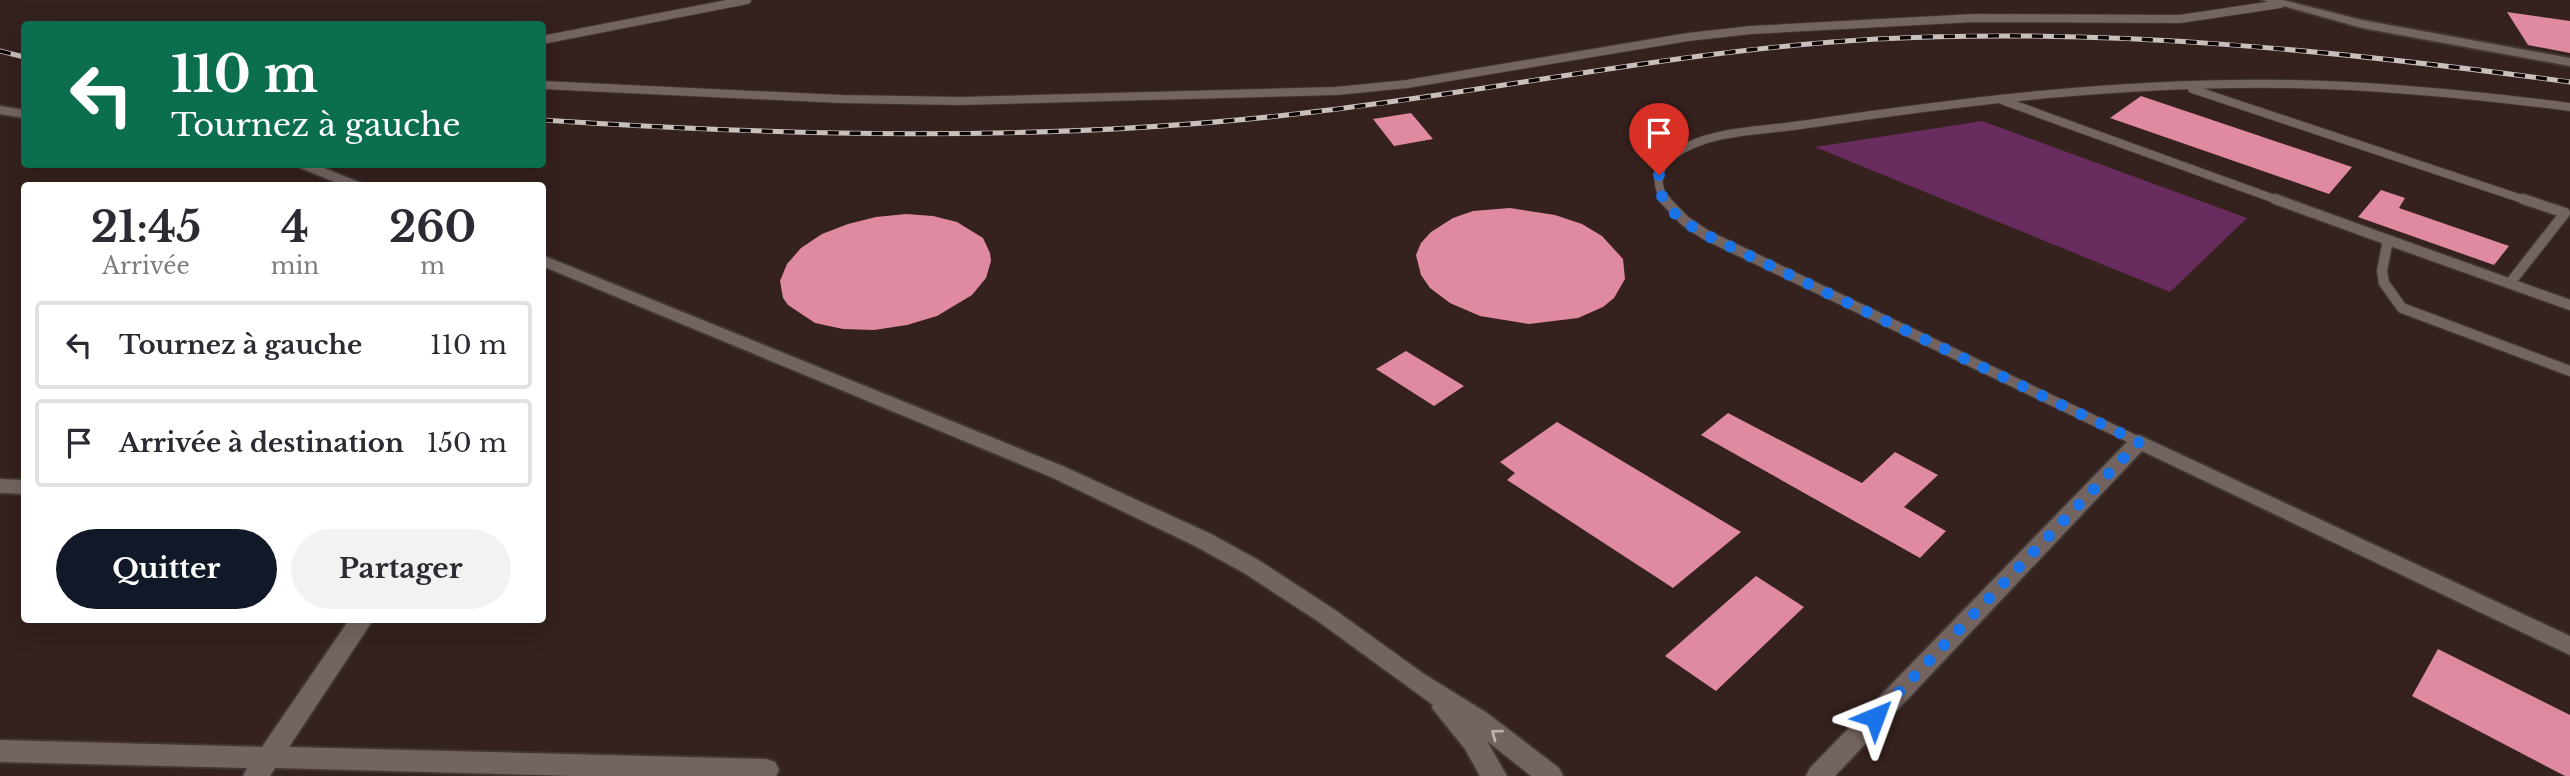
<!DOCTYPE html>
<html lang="fr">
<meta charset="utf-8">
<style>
body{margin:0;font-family:"Libre Baskerville",serif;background:#f2f2f3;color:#2b2b33;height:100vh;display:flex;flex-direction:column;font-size:26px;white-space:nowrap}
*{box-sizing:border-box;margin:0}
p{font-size:23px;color:#7c7c81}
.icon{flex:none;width:38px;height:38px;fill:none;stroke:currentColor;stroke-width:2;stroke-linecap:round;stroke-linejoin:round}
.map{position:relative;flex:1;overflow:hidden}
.details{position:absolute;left:21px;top:182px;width:525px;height:441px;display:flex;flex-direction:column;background:#fff;border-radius:7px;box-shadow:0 7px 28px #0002}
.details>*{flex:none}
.banner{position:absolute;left:21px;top:21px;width:525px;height:147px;border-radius:7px;box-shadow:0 7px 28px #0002;background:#0b6e4f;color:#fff;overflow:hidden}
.pin{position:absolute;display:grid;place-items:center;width:60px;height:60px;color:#fff;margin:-72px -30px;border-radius:50% 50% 50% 0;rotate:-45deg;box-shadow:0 0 7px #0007}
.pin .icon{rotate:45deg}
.me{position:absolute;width:77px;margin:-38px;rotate:44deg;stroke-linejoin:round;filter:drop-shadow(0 0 5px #0008)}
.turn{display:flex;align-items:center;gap:24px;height:147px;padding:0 35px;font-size:32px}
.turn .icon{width:91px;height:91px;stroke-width:2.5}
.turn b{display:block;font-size:49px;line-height:60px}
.eta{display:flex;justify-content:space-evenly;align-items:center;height:119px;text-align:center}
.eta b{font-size:42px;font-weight:700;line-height:49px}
.action{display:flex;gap:14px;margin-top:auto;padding:14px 35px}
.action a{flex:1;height:80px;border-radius:42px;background:#111827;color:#fff;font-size:28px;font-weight:700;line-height:80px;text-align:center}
.action a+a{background:#f2f2f3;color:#2b2b33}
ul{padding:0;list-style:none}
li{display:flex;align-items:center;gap:21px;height:88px;margin:0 14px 10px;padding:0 21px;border:4px solid #e1e1e2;border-radius:7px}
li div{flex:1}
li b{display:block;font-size:26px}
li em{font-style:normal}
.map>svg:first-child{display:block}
.built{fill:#35211d;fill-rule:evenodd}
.water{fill:#682d5e}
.building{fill:#df8aa0}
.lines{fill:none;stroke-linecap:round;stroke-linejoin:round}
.service-far1-casing{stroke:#403635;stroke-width:10}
.service-casing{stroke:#403635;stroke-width:13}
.minor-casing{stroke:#403635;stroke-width:4}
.service-far1{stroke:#746460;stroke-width:8}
.service{stroke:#746460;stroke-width:10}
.minor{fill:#746460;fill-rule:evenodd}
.rail-casing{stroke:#c9c0be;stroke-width:5}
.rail{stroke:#0c0605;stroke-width:3.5;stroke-dasharray:11;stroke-linecap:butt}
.oneway{stroke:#bdb2af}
.route{stroke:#1a73e8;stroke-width:12;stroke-dasharray:0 21.6}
</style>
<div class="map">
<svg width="2570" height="776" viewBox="0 0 2570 776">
<rect width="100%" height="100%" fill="#271a17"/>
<path class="built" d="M0 0H2570V776H0ZM24 24H542V164H24ZM24 186H542V620H24Z"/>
<polygon class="water" points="1982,121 2247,218 2170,292 1815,147"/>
<g class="building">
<polygon points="2507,12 2570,21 2570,53 2528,45"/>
<polygon points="2141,96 2352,167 2329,194 2110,118"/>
<polygon points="1411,113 1433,139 1394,146 1373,119"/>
<polygon points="2381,190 2405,198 2399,208 2509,246 2494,265 2358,217"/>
<polygon points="1510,208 1555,215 1582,224 1602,236 1623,259 1625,279 1614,298 1603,307 1578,318 1529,324 1480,316 1450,303 1430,288 1421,275 1416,255 1421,243 1431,232 1453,218 1473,211"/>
<polygon points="906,214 933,216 957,222 983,238 990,253 991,261 986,278 972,295 937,316 907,325 874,330 843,329 815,323 788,305 783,298 780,281 787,264 801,248 822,234 848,224 876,217"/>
<polygon points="1406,351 1464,386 1434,406 1376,369"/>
<polygon points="1728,413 1862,483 1895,452 1938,475 1904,507 1946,531 1920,558 1701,435"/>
<polygon points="1557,422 1741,532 1673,588 1507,480 1515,473 1500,462"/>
<polygon points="1756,576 1804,607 1716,691 1665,656"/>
<polygon points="2438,649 2570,715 2570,776 2565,776 2412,696"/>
</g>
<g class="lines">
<g class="service-far1-casing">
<g id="service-far1">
<polyline points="542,40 747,0"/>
<polyline points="542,85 841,99 960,101 1336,91 1407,84 1688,37 1751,30 1974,18 2180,19 2280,4"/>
<polyline points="2192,89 2528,201"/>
<polyline points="2004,101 2280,201"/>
<path d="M1665 201C1655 183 1656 168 1673 155 1707 130 1761 131 1801 125 1963 101 2127 81 2291 84 2384 86 2477 95 2570 107"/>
</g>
</g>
<g class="service-casing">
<g id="service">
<polyline points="1664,199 1685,221 1706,235 2139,442"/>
<polyline points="2275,199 2388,240 2382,271 2384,283 2402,308 2570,371"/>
<polyline points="2388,240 2570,305"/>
<polyline points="2510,283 2565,213 2523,199"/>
</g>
</g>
<g class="minor-casing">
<g id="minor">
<polygon points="2262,0 2283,0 2362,20 2570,58 2570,66 2362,28"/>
<polygon points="0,106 24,110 24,118 0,114"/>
<polygon points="291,164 314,164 369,186 344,186"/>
<polygon points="542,255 1065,467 1211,534 1260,561 1335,610 1424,674 1487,713 1559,768 1563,776 1531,776 1487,741 1507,776 1480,776 1465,749 1432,708 1433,705 1319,622 1244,573 1195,546 1051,477 542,266"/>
<polygon points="2139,435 2570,636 2570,655 2142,451 1835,776 1806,776 1810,768 2132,437"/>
<polygon points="0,479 24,480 24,494 0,493"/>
<polygon points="349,620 373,620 289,747 766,759 775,762 779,770 776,776 574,776 275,768 270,776 243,776 247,768 0,762 0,740 262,747"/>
</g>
</g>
<use href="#service-far1" class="service-far1"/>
<use href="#service" class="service"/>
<use href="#minor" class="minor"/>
<g class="rail-casing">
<g id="rail">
<polyline points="0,51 24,57"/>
<path d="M542 120C786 136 1035 142 1278 116 1478 95 1675 50 1877 39 2109 27 2340 51 2570 82"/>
</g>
</g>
<use href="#rail" class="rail"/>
</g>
<defs><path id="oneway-chevron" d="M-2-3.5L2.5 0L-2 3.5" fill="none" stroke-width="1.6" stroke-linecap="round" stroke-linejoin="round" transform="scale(1.75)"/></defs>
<use class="oneway" href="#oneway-chevron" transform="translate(1496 734) rotate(-143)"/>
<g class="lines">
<path class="route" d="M1659 175C1656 206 1683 221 1706 235L2139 442 1875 717"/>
</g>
</svg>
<div class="pin" style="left:1659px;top:175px;background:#d93025"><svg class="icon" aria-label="arrive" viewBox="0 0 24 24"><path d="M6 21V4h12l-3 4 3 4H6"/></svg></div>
<svg class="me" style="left:1875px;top:717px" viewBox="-20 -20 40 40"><path d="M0-17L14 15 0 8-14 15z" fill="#1a73e8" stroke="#fff" stroke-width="4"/></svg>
<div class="banner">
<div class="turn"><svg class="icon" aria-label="left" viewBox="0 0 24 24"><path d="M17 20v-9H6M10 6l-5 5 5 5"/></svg><div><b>110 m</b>Tournez à gauche</div></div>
</div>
<section class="details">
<div class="eta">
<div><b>21:45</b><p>Arrivée</p></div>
<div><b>4</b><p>min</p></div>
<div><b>260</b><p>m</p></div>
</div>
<ul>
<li><svg class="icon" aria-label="left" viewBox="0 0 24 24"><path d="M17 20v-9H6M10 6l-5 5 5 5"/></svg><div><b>Tournez à gauche</b></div><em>110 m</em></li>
<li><svg class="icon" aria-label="arrive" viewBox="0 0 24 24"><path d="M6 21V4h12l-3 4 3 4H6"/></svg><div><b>Arrivée à destination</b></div><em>150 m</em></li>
</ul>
<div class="action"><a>Quitter</a><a>Partager</a></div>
</section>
</div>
